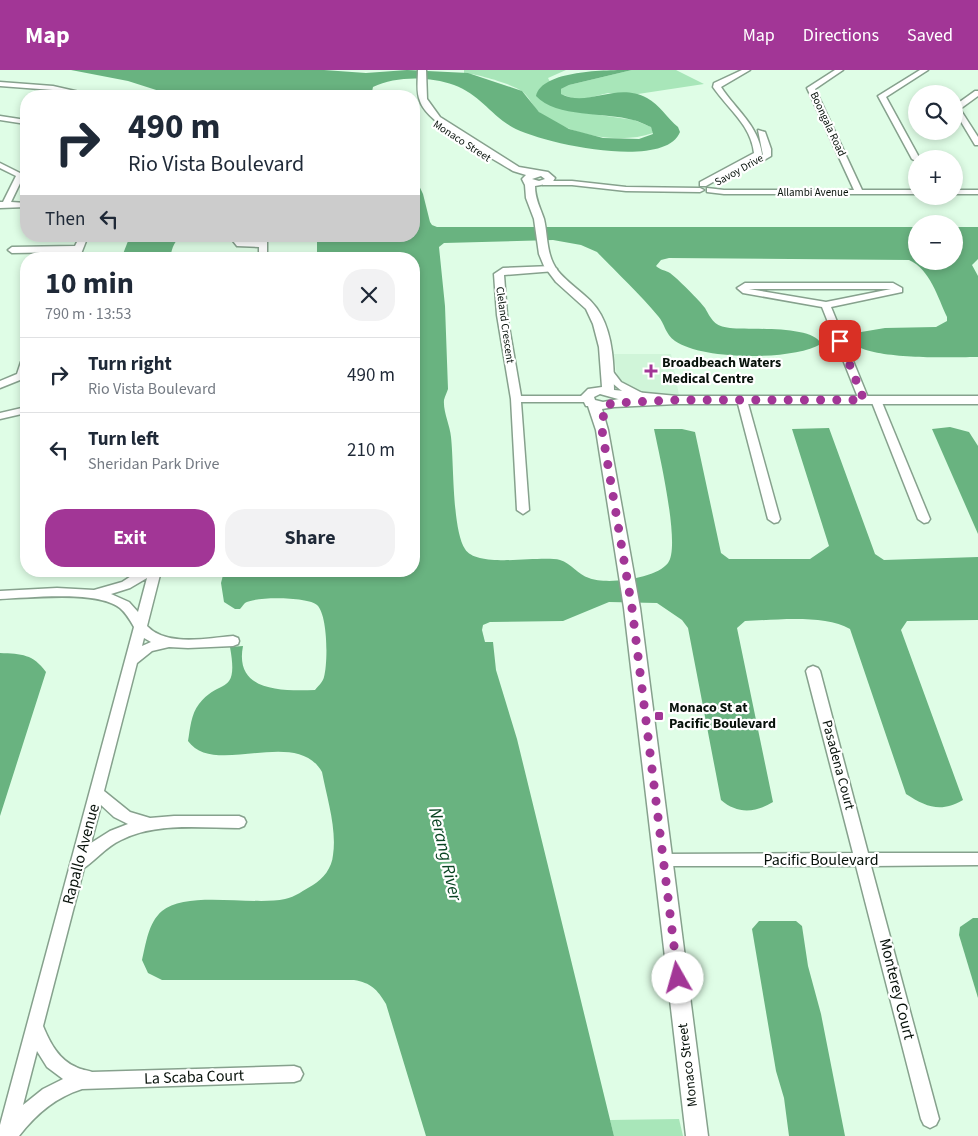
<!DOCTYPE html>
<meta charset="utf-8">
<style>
body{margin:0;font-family:"Source Sans 3",sans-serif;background:#f2f2f3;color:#1f2937;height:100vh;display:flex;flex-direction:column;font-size:19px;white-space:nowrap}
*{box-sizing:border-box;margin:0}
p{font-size:16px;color:#747a83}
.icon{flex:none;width:28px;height:28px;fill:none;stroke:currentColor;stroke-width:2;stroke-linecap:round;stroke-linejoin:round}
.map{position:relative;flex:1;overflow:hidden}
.side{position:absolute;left:20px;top:182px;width:400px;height:325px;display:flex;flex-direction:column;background:#fff;border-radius:20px;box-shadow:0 2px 8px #0003}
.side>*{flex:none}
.banner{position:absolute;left:20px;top:20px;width:400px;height:152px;border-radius:20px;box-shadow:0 2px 8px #0003;background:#fff;color:#1f2937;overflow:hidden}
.buttons{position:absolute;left:908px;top:15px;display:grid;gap:10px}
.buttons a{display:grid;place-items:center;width:55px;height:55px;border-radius:50%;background:#fff;box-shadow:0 2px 8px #0003;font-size:25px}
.pin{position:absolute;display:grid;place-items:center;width:42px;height:42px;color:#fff;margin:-21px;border-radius:10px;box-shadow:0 2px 8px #0006}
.me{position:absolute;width:55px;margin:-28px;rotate:353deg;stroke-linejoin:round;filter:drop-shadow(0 0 4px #0008)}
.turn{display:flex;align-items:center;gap:18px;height:105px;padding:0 25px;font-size:22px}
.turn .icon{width:65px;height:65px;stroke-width:2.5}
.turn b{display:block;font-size:35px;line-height:42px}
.then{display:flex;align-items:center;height:48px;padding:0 25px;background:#0003;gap:10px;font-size:19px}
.round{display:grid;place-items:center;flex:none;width:52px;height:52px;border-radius:20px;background:#f2f2f3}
.summary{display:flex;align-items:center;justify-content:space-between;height:85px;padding:0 25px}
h1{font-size:30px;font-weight:700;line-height:38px}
.action{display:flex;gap:10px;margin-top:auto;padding:10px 25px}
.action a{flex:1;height:58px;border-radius:20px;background:#a23696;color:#fff;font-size:20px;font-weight:700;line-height:58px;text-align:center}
.action a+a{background:#f2f2f3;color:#1f2937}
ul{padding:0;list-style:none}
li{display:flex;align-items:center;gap:15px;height:75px;padding:0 25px;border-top:1px solid #e0e1e3}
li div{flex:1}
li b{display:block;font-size:19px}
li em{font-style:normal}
header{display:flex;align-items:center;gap:30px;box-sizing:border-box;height:70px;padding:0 25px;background:#a23696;color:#fff}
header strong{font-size:24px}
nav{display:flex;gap:28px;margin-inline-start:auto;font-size:18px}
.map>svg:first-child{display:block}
.built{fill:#d0f5d9}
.green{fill:#a8e6b9}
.water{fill:#69b380}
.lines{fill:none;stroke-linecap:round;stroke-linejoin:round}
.minor-casing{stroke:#86a18d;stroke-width:3}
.tertiary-casing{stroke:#86a18d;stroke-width:3}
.minor{fill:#fff;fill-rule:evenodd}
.tertiary{fill:#fff;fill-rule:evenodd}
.route{stroke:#a23696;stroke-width:9;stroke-dasharray:0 16.2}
.poi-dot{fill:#a23696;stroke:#fff;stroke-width:2}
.labels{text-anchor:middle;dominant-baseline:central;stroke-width:4.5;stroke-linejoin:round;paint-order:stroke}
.far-street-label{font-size:11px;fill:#07110a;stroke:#fff}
.poi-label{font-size:14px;font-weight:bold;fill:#07110a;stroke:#fff;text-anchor:start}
.street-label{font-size:14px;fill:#07110a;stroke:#fff}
.near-street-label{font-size:16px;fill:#07110a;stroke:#fff}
.near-water-label{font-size:18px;font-style:italic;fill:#0a4523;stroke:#fff}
</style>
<header>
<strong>Map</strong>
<nav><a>Map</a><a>Directions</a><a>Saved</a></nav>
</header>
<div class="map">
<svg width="978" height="1066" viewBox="0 0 978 1066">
<rect width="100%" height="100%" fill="#dffde6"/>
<polygon class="built" points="614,284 671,284 679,325 642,323 623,314 617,307"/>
<g class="green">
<path d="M464 0H566L548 8 565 40 634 50 651 57 653 63C619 75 569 65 540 43 533 37 530 28 523 22 513 14 477 4 464 3Z"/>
<polygon points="632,0 676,0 704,14 638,24 608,23 584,29 576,29 560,24 561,19 569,15"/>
<polygon points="679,1049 683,1066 614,1066 610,1050"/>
</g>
<g class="water">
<path d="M71 0H324L366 3 407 0 468 3 522 21 539 42 569 59 603 68 639 69 653 64 651 57C646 55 639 51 633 50 606 42 556 48 536 26 542 0 606 0 632 0L569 15 561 19V24C588 38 616 11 647 28 659 34 668 49 678 57L680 62C665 101 540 73 512 57 490 44 479 24 454 15 429 6 396 6 373 17L372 22 375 26H175L128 11Z"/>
<path d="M414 105 423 124 430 152 432 155 437 157H916V191H954V157H978V189L972 195 978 206V287C960 287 845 292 851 265L855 263 885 258 936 257 947 251V247C938 228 930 199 909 190L669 188 661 190 656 196C660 200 665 200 670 203 677 208 700 231 705 238 712 250 714 256 730 258 749 260 814 255 821 274 792 291 702 290 675 271 665 264 665 254 658 246 639 223 617 203 597 182L581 175 553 170 444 173 439 177 445 236 448 319C447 322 445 326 444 330 443 342 450 355 451 367 454 393 452 459 465 479 477 499 539 485 560 490 571 493 578 505 589 508 606 515 656 509 668 493 681 477 659 383 654 359H682L695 362 721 483 729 489H810L829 476 792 359 829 358 875 484 884 490 978 487V550L907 551 901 560 963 730C941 743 926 737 906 724L850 559C824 544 775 550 745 551L737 558 773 732C755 743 737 744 721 730L688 558 682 550 657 533 609 532 563 551 490 552 483 555 482 560 485 572H493L496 600 517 669 614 1066H426L386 934C377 919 371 913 354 910H162L148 903 142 890C146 874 148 853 162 841 186 820 253 836 285 829 295 827 304 820 313 815 323 809 332 798 333 785 337 759 327 728 322 702 296 656 214 708 188 671 190 659 191 644 199 634 220 607 239 627 230 577L243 576C234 622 282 621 315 620 318 616 323 612 324 607 328 593 328 545 317 535 309 527 255 526 245 533 244 534 241 538 240 539H235L224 532 221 513 224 501H414V189H317V166H414Z"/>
<path d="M130 166H181C175 170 170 181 171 189H121Z"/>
<polygon points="950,357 969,362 978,376 978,464 932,359"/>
<path d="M0 583C22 584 33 584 46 602L0 746Z"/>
<polygon points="973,848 978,848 978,928 959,865 960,857"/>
<polygon points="759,851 796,851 802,856 808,896 821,944 845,1066 789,1066 784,1028 776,1001 752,859"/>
</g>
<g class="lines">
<g class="minor-casing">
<g id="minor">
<path d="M742 0H750L721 17C736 40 758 55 762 84L706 116H700V112L754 83C751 55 728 39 713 17L714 13Z"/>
<polygon points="835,0 843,0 815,19 862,120 916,120 916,124 724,124 707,122 707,118 724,120 854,120 807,18"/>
<polygon points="920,0 928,0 886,27 920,89 916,89 916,91 912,89 878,26"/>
<polygon points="0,12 53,16 97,26 83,26 53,20 0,16"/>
<polygon points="975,21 978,21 978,26 960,39 978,67 978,75 975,75 954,40 954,36"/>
<polygon points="0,46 26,50 26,54 0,50"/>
<polygon points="758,60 765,62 771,79 771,86 752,97 748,95 749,93 763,85"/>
<polygon points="0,93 24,105 11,132 26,133 26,137 0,138 0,132 3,132 16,106 0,98"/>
<polygon points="543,111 572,111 626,117 700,118 704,120 700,122 626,121 572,115 543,115"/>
<rect x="954" y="120" width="24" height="4"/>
<polygon points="80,166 88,166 79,189 70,189 73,182 12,183 8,180 12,177 75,176"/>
<polygon points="235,166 243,166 242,171 259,172 259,166 267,166 267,189 259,189 259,177 237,176 233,171"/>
<polygon points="552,196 557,199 555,201 504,205 507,245 521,326 587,326 592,329 587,332 521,332 529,440 523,444 517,440 511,329 497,245 494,204 503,198"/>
<path d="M745 213H893L902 218V222L831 237 869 330 868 332H860L859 330 822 237 743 223 737 218ZM749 219H891L826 232Z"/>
<polygon points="26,289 25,308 0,318 0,311 17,304 21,292"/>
<path d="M607 298 611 299 621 312 646 325 647 327 646 329C630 332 610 312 602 301Z"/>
<polygon points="742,327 747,330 780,449 778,452 774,453 768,449 737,330"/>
<polygon points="876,327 881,330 930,449 928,452 924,453 918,449 871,330"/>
<polygon points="26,337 26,343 0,349 0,343"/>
<path d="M139 501H161L147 556C167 577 207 568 233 566L238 568 239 571 238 574 233 576 188 578 169 577 152 581 137 593 104 721 130 742 150 748 174 746H239L244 748 246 752 244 756 239 758C201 758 156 752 121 770 106 777 97 789 84 798L43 956C50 973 59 990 76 997 81 1000 87 1000 92 1002L294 996 300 998 303 1004 300 1010 294 1012 82 1019C56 1027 36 1044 19 1066H0V1055L134 557C130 550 126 543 120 538 97 520 29 528 0 529V521L57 518 94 520 122 512ZM147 508 138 542 129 532 111 524 130 518ZM144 568 151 572 142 576ZM101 735 114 747 128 754 110 761 91 773ZM37 981 47 997 63 1009 43 1019 23 1035Z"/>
<polygon points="813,596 818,598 820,601 868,783 978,783 978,795 871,796 939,1049 936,1055 930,1058 924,1055 921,1049 856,796 664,796 659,795 656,790 659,785 664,784 853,783 806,601 808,598"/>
</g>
</g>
<g class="tertiary-casing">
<path id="tertiary" d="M418 0H426L427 29 440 47 519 97 548 102 555 108 552 113 535 116C535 129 540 137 544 149 548 166 546 186 558 201 571 217 591 226 601 245 613 267 614 296 614 320L677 326H978V334H677L614 337 602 339 608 360 640 538 708 1066H686L624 538 596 360 588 336H586L581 326 588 319 602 317 599 277 593 254 586 239 556 212 544 196 539 184 534 149 526 128 525 115 522 109 526 105 513 101C491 87 427 54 420 31 416 22 418 10 418 0ZM541 106 545 109 539 111 532 109ZM600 324 618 329H619L603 332 595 330 594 327Z"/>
</g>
<use href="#minor" class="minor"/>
<use href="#tertiary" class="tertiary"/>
</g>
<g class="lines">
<polyline class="route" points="678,908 632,538 602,360 604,340 605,336 613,333 677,330 864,330 840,271"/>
</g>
<g class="poi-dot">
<path d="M648.5 293.5h5v5h5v5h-5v5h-5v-5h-5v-5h5z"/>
<rect x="654" y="641" width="10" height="10" rx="2.5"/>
</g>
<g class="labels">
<g class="far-street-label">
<text transform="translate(828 54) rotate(65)">Boongala Road</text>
<text transform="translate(462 71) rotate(33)">Monaco Street</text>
<text transform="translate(739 100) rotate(-29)">Savoy Drive</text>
<text x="813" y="122">Allambi Avenue</text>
<text transform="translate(505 255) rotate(82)">Cleland Crescent</text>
</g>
<g class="poi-label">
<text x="662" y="293">Broadbeach Waters<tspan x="662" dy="16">Medical Centre</tspan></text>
<text x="669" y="638">Monaco St at<tspan x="669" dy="16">Pacific Boulevard</tspan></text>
</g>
<g class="street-label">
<text transform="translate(838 695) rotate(75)">Pasadena Court</text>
<text transform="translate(688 995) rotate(-97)">Monaco Street</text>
</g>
<g class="near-street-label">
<text transform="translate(81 784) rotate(-75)">Rapallo Avenue</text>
<text x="821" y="790">Pacific Boulevard</text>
<text transform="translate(897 919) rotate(76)">Monterey Court</text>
<text transform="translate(194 1007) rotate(-2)">La Scaba Court</text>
</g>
<g class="near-water-label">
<text transform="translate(445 784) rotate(77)">Nerang River</text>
</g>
</g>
</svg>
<div class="buttons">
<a><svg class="icon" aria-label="search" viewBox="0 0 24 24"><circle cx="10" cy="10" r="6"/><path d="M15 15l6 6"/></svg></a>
<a>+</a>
<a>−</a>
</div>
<div class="pin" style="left:840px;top:271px;background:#d93025"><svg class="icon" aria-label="arrive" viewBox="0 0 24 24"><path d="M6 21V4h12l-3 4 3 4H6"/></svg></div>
<svg class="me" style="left:678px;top:908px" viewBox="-20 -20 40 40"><circle r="19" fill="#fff"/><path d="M0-13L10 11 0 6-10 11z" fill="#a23696"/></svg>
<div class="banner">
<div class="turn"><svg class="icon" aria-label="right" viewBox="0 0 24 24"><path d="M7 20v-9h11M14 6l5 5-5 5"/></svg><div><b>490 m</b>Rio Vista Boulevard</div></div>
<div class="then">Then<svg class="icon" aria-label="left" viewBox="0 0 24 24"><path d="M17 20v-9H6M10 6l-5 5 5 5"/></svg></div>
</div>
<section class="side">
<div class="summary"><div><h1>10 min</h1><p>790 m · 13:53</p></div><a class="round"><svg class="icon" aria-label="close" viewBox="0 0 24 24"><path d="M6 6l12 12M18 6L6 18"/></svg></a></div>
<ul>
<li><svg class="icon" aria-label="right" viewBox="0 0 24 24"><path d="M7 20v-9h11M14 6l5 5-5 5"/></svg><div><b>Turn right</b><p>Rio Vista Boulevard</p></div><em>490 m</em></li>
<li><svg class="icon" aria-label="left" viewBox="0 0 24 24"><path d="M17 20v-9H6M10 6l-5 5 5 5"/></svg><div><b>Turn left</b><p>Sheridan Park Drive</p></div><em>210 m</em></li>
</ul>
<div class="action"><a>Exit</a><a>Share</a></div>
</section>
</div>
